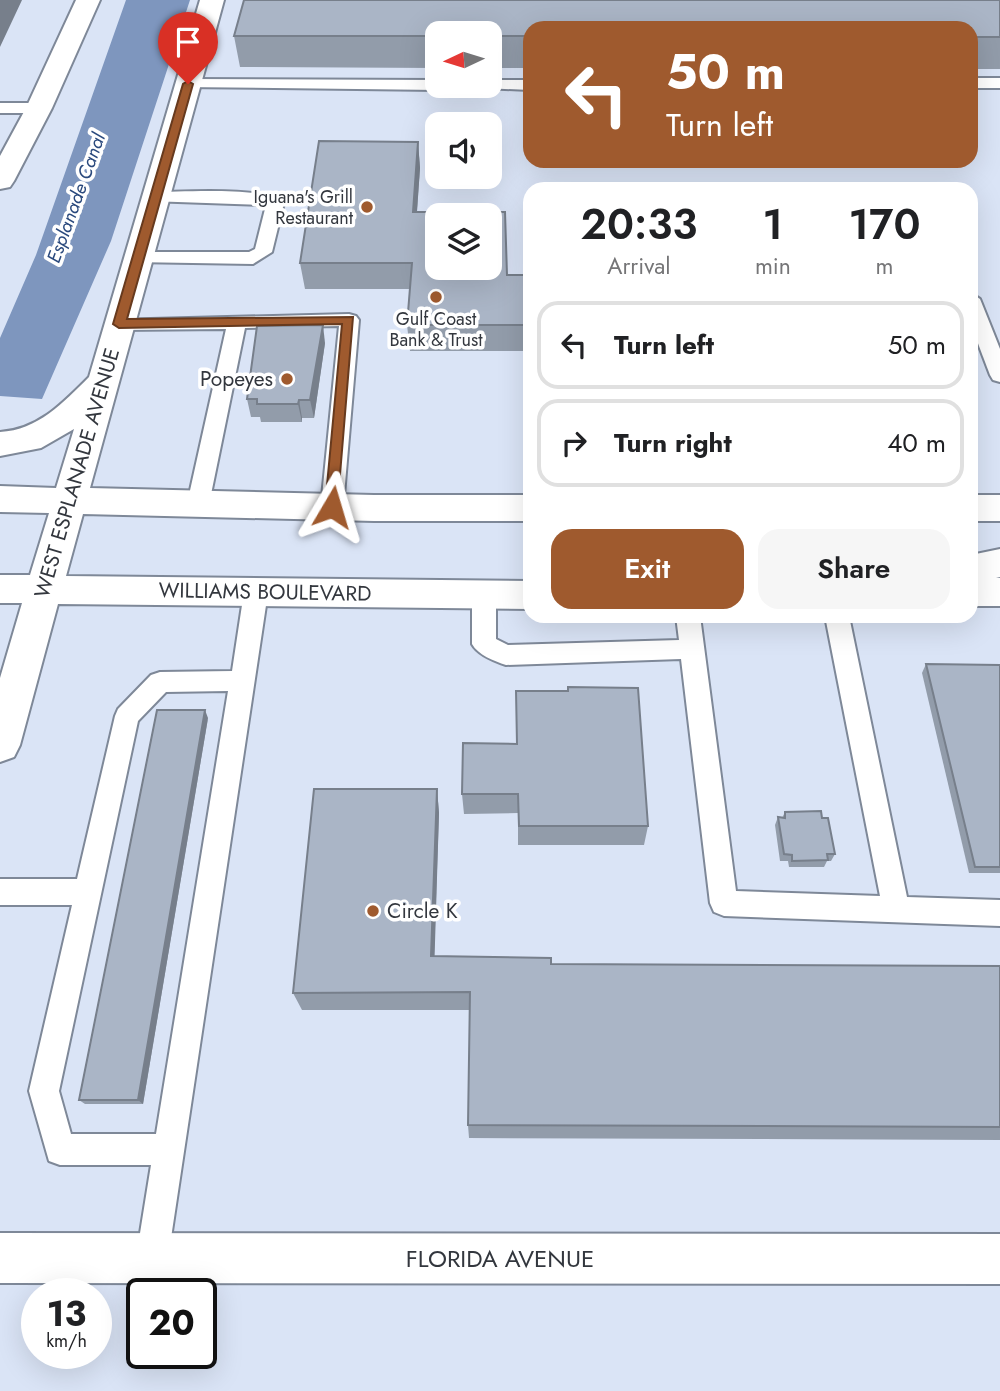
<!DOCTYPE html>
<style>
body{margin:0;font-family:Jost,sans-serif;background:#f6f6f6;color:#202124;height:100vh;display:flex;flex-direction:column;font-size:26px;white-space:nowrap}
*{box-sizing:border-box;margin:0}
p{font-size:23px;color:#757577}
.icon{flex:none;width:38px;height:38px;fill:none;stroke:currentColor;stroke-width:2;stroke-linecap:round;stroke-linejoin:round}
.map{position:relative;flex:1;overflow:hidden}
.panel{position:absolute;left:523px;top:182px;width:455px;height:441px;display:flex;flex-direction:column;background:#fff;border-radius:21px;box-shadow:0 7px 28px #0002}
.panel>*{flex:none}
.hud{position:absolute;left:523px;top:21px;width:455px;height:147px;border-radius:21px;box-shadow:0 7px 28px #0002;background:#9f5a2e;color:#fff;overflow:hidden}
.needle{width:46px;rotate:266deg}
.buttons{position:absolute;left:425px;top:21px;display:grid;gap:14px}
.buttons a{display:grid;place-items:center;width:77px;height:77px;border-radius:14px;background:#fff;box-shadow:0 7px 28px #0002;font-size:35px}
.speed{position:absolute;left:21px;top:1278px;display:flex;gap:14px;font-size:35px;font-weight:700;text-align:center}
.speed>*{display:grid;place-content:center;width:91px;height:91px;border-radius:50%;background:#fff;box-shadow:0 7px 28px #0002;line-height:1}
.speed small{font-size:18px;font-weight:400}
.speed .limit{border:4px solid #111;border-radius:10px;background:#fff;color:#111}
.pin{position:absolute;display:grid;place-items:center;width:60px;height:60px;color:#fff;margin:-72px -30px;border-radius:50% 50% 50% 0;rotate:-45deg;box-shadow:0 0 7px #0007}
.pin .icon{rotate:45deg}
.me{position:absolute;width:77px;margin:-38px;rotate:7deg;stroke-linejoin:round;filter:drop-shadow(0 0 5px #0008)}
.turn{display:flex;align-items:center;gap:24px;height:147px;padding:0 28px;font-size:32px}
.turn .icon{width:91px;height:91px;stroke-width:2.5}
.turn b{display:block;font-size:49px;line-height:60px}
.eta{display:flex;justify-content:space-evenly;align-items:center;height:119px;text-align:center}
.eta b{font-size:42px;font-weight:600;line-height:49px}
.primary-button{display:flex;gap:14px;margin-top:auto;padding:14px 28px}
.primary-button a{flex:1;height:80px;border-radius:21px;background:#9f5a2e;color:#fff;font-size:28px;font-weight:600;line-height:80px;text-align:center}
.primary-button a+a{background:#f6f6f6;color:#202124}
ul{padding:0;list-style:none}
li{display:flex;align-items:center;gap:21px;height:88px;margin:0 14px 10px;padding:0 14px;border:4px solid #e0e0e0;border-radius:21px}
li div{flex:1}
li b{display:block;font-size:26px}
li em{font-style:normal}
.map>svg:first-child{display:block}
.water{fill:#7e96be}
.lines{fill:none;stroke-linecap:round;stroke-linejoin:round}
.lane-casing{stroke:#7e8898;stroke-width:4}
.street-casing{stroke:#7e8898;stroke-width:4}
.secondary-casing{stroke:#7e8898;stroke-width:4}
.lane{fill:#fff;fill-rule:evenodd}
.street{fill:#fff;fill-rule:evenodd}
.secondary{fill:#fff;fill-rule:evenodd}
.wall{fill:#929caa}
.shaded-wall{fill:#777f8b}
.building{fill:#aab5c6;stroke:#777f8b;stroke-width:2;fill-rule:evenodd}
.route{fill:#9f5a2e;stroke:#673a1e;stroke-width:2}
.poi-dot{fill:#9f5a2e;stroke:#fff;stroke-width:2.5}
.labels{text-anchor:middle;dominant-baseline:central;stroke-width:7;stroke-linejoin:round;paint-order:stroke}
.far-poi-label{font-size:18px;fill:#33373e;stroke:#fff;text-anchor:end}
.far-water-label{font-size:19px;font-style:italic;fill:#2a497d;stroke:#fff}
.poi-label{font-size:21px;fill:#33373e;stroke:#fff;text-anchor:end}
.street-label{font-size:21px;fill:#33373e;stroke:#fff}
.near-street-label{font-size:24px;fill:#33373e;stroke:#fff}
</style>
<div class="map">
<svg width="1000" height="1391" viewBox="0 0 1000 1391">
<rect width="100%" height="100%" fill="#dae4f6"/>
<polygon class="water" points="126,0 190,0 111,241 42,399 0,396 0,338 36,255"/>
<g class="lines">
<g class="lane-casing">
<g id="lane">
<rect x="971" y="78" width="29" height="10"/>
<polygon points="188,79 438,80 438,86 445,86 438,90 182,87 180,84 182,81"/>
<polygon points="490,80 530,80 530,90 484,88 483,86 490,86"/>
<polygon points="0,103 39,103 47,108 39,113 0,113"/>
<path d="M155 192C180 192 270 186 284 203L272 252 253 264 132 262 129 258 132 254 138 252H249L255 249 266 205 149 201 146 197Z"/>
<polygon points="971,293 980,299 1000,349 1000,382 993,380 990,375 971,325"/>
<polygon points="349,314 356,316 359,320 343,507 340,513 332,515 324,513 321,507 339,326 245,328 209,504 206,510 198,512 190,510 187,504 226,329 119,330 112,328 109,324 112,320"/>
<path d="M256 583 264 586 268 592 168 1258 163 1269 152 1274 141 1269 136 1258 151 1165H60L49 1161 29 1091 72 905H0V879H77L115 716 118 709 151 675 160 672 232 671 244 592 248 586ZM228 691 156 1134H71L59 1091 138 721 166 692Z"/>
<path d="M484 586 492 589 496 595V639L508 645 679 640 676 616H700L736 891 880 896 825 616H849L907 897 1000 900V926L724 916 714 912 710 903 681 659 506 665C494 661 478 655 472 644V595L476 589Z"/>
</g>
</g>
<g class="street-casing">
<polygon id="street" points="0,1233 1000,1234 1000,1284 0,1283"/>
</g>
<g class="secondary-casing">
<g id="secondary">
<polygon points="76,0 100,0 52,108 14,181 10,187 0,189 0,156 26,108"/>
<path d="M200 0H224L90 488 374 495H530V521H374L83 514 66 576 530 581V609L58 604 20 745 14 757 0 762V678L22 603H0V575H30L49 513 0 512V486L56 488 74 429 41 448 0 456V432C38 430 63 403 89 377Z"/>
<rect x="971" y="495" width="29" height="26"/>
<polygon points="1000,549 1000,577 996,578 1000,578 1000,606 971,606 971,555"/>
</g>
</g>
<use href="#lane" class="lane"/>
<use href="#street" class="street"/>
<use href="#secondary" class="secondary"/>
</g>
<g class="wall">
<polygon points="1000,0 1000,69 971,69 971,28 530,28 530,68 490,68 490,33 438,33 438,68 240,67 234,36"/>
<polygon points="418,142 420,168 417,212 507,275 530,275 530,351 410,351 407,325 410,289 305,289 300,263"/>
<polygon points="325,343 314,418 302,418 302,422 261,422 260,417 251,417 247,399"/>
<polygon points="926,664 1000,665 1000,873 969,873 922,673"/>
<polygon points="568,687 648,826 644,845 518,845 518,813 464,814 462,794 516,744 567,691"/>
<polygon points="208,718 143,1104 85,1104 79,1100"/>
<polygon points="437,789 439,813 434,956 551,964 1000,966 1000,1140 469,1138 468,1125 470,1010 302,1010 293,993"/>
<polygon points="785,812 822,818 835,854 831,861 827,861 824,867 789,867 788,861 780,861 775,825 778,817 782,818"/>
</g>
<g class="shaded-wall">
<polygon points="0,0 22,0 0,47"/>
<polygon points="418,142 420,168 415,238 413,212"/>
<polygon points="323,325 325,343 314,418 310,400"/>
<polygon points="299,400 302,418 302,422 298,404"/>
<polygon points="205,710 208,718 143,1104 138,1100"/>
<polygon points="437,789 439,813 434,975 431,956"/>
</g>
<g class="building">
<polygon points="244,0 1000,0 1000,37 971,37 971,28 530,28 530,36 490,36 490,33 438,33 438,36 234,36"/>
<path d="M319 141 418 142 413 212H505L507 275H530V325H407L412 263H300ZM438 215H490V268H438Z"/>
<polygon points="323,325 310,400 299,400 298,404 257,404 257,399 247,399 257,326"/>
<polygon points="926,664 1000,665 1000,867 975,867"/>
<polygon points="568,687 638,688 648,826 519,826 518,794 462,794 463,743 517,744 516,691 568,691"/>
<polygon points="157,710 205,710 138,1100 79,1100"/>
<polygon points="314,789 437,789 431,956 551,958 551,964 1000,966 1000,1127 468,1125 470,992 293,993"/>
<polygon points="821,811 822,818 828,818 835,854 827,854 828,860 792,861 792,855 784,854 778,817 785,818 785,812"/>
</g>
<polygon class="route" points="188,81 193,84 127,319 353,317 337,511 332,512 325,507 342,324 119,328 113,324 183,84"/>
<g class="poi-dot">
<circle cx="367" cy="207" r="7"/>
<circle cx="436" cy="297" r="7"/>
<circle cx="287" cy="379" r="7"/>
<circle cx="373" cy="911" r="7"/>
</g>
<g class="labels">
<g class="far-poi-label">
<text x="353" y="197">Iguana's Grill<tspan x="353" dy="21">Restaurant</tspan></text>
<text x="436" y="319" text-anchor="middle">Gulf Coast<tspan x="436" dy="21">Bank &amp; Trust</tspan></text>
</g>
<g class="far-water-label">
<text transform="translate(76 198) rotate(-70)">Esplanade Canal</text>
</g>
<g class="poi-label">
<text x="273" y="379">Popeyes</text>
<text x="387" y="911" text-anchor="start">Circle K</text>
</g>
<g class="street-label">
<text transform="translate(77 473) rotate(-74)">WEST ESPLANADE AVENUE</text>
<text transform="translate(265 592) rotate(1)">WILLIAMS BOULEVARD</text>
</g>
<g class="near-street-label">
<text x="500" y="1258">FLORIDA AVENUE</text>
</g>
</g>
</svg>
<div class="buttons">
<a><svg class="needle" viewBox="-14 -14 28 28"><path d="M0-13l5 13h-10z" fill="#e53935"/><path d="M0 13l5-13h-10z" fill="#757577"/></svg></a>
<a><svg class="icon" aria-label="sound" viewBox="0 0 24 24"><path d="M4 9h4l5-4v14l-5-4H4zM17 9q2 3 0 6"/></svg></a>
<a><svg class="icon" aria-label="layers" viewBox="0 0 24 24"><path d="M12 4l9 5-9 5-9-5zM3 14l9 5 9-5"/></svg></a>
</div>
<div class="speed"><div>13<small>km/h</small></div><div class="limit">20</div></div>
<div class="pin" style="left:188px;top:84px;background:#d93025"><svg class="icon" aria-label="arrive" viewBox="0 0 24 24"><path d="M6 21V4h12l-3 4 3 4H6"/></svg></div>
<svg class="me" style="left:332px;top:507px" viewBox="-20 -20 40 40"><path d="M0-17L14 15 0 8-14 15z" fill="#9f5a2e" stroke="#fff" stroke-width="4"/></svg>
<div class="hud">
<div class="turn"><svg class="icon" aria-label="left" viewBox="0 0 24 24"><path d="M17 20v-9H6M10 6l-5 5 5 5"/></svg><div><b>50 m</b>Turn left</div></div>
</div>
<section class="panel">
<div class="eta">
<div><b>20:33</b><p>Arrival</p></div>
<div><b>1</b><p>min</p></div>
<div><b>170</b><p>m</p></div>
</div>
<ul>
<li><svg class="icon" aria-label="left" viewBox="0 0 24 24"><path d="M17 20v-9H6M10 6l-5 5 5 5"/></svg><div><b>Turn left</b></div><em>50 m</em></li>
<li><svg class="icon" aria-label="right" viewBox="0 0 24 24"><path d="M7 20v-9h11M14 6l5 5-5 5"/></svg><div><b>Turn right</b></div><em>40 m</em></li>
</ul>
<div class="primary-button"><a>Exit</a><a>Share</a></div>
</section>
</div>
